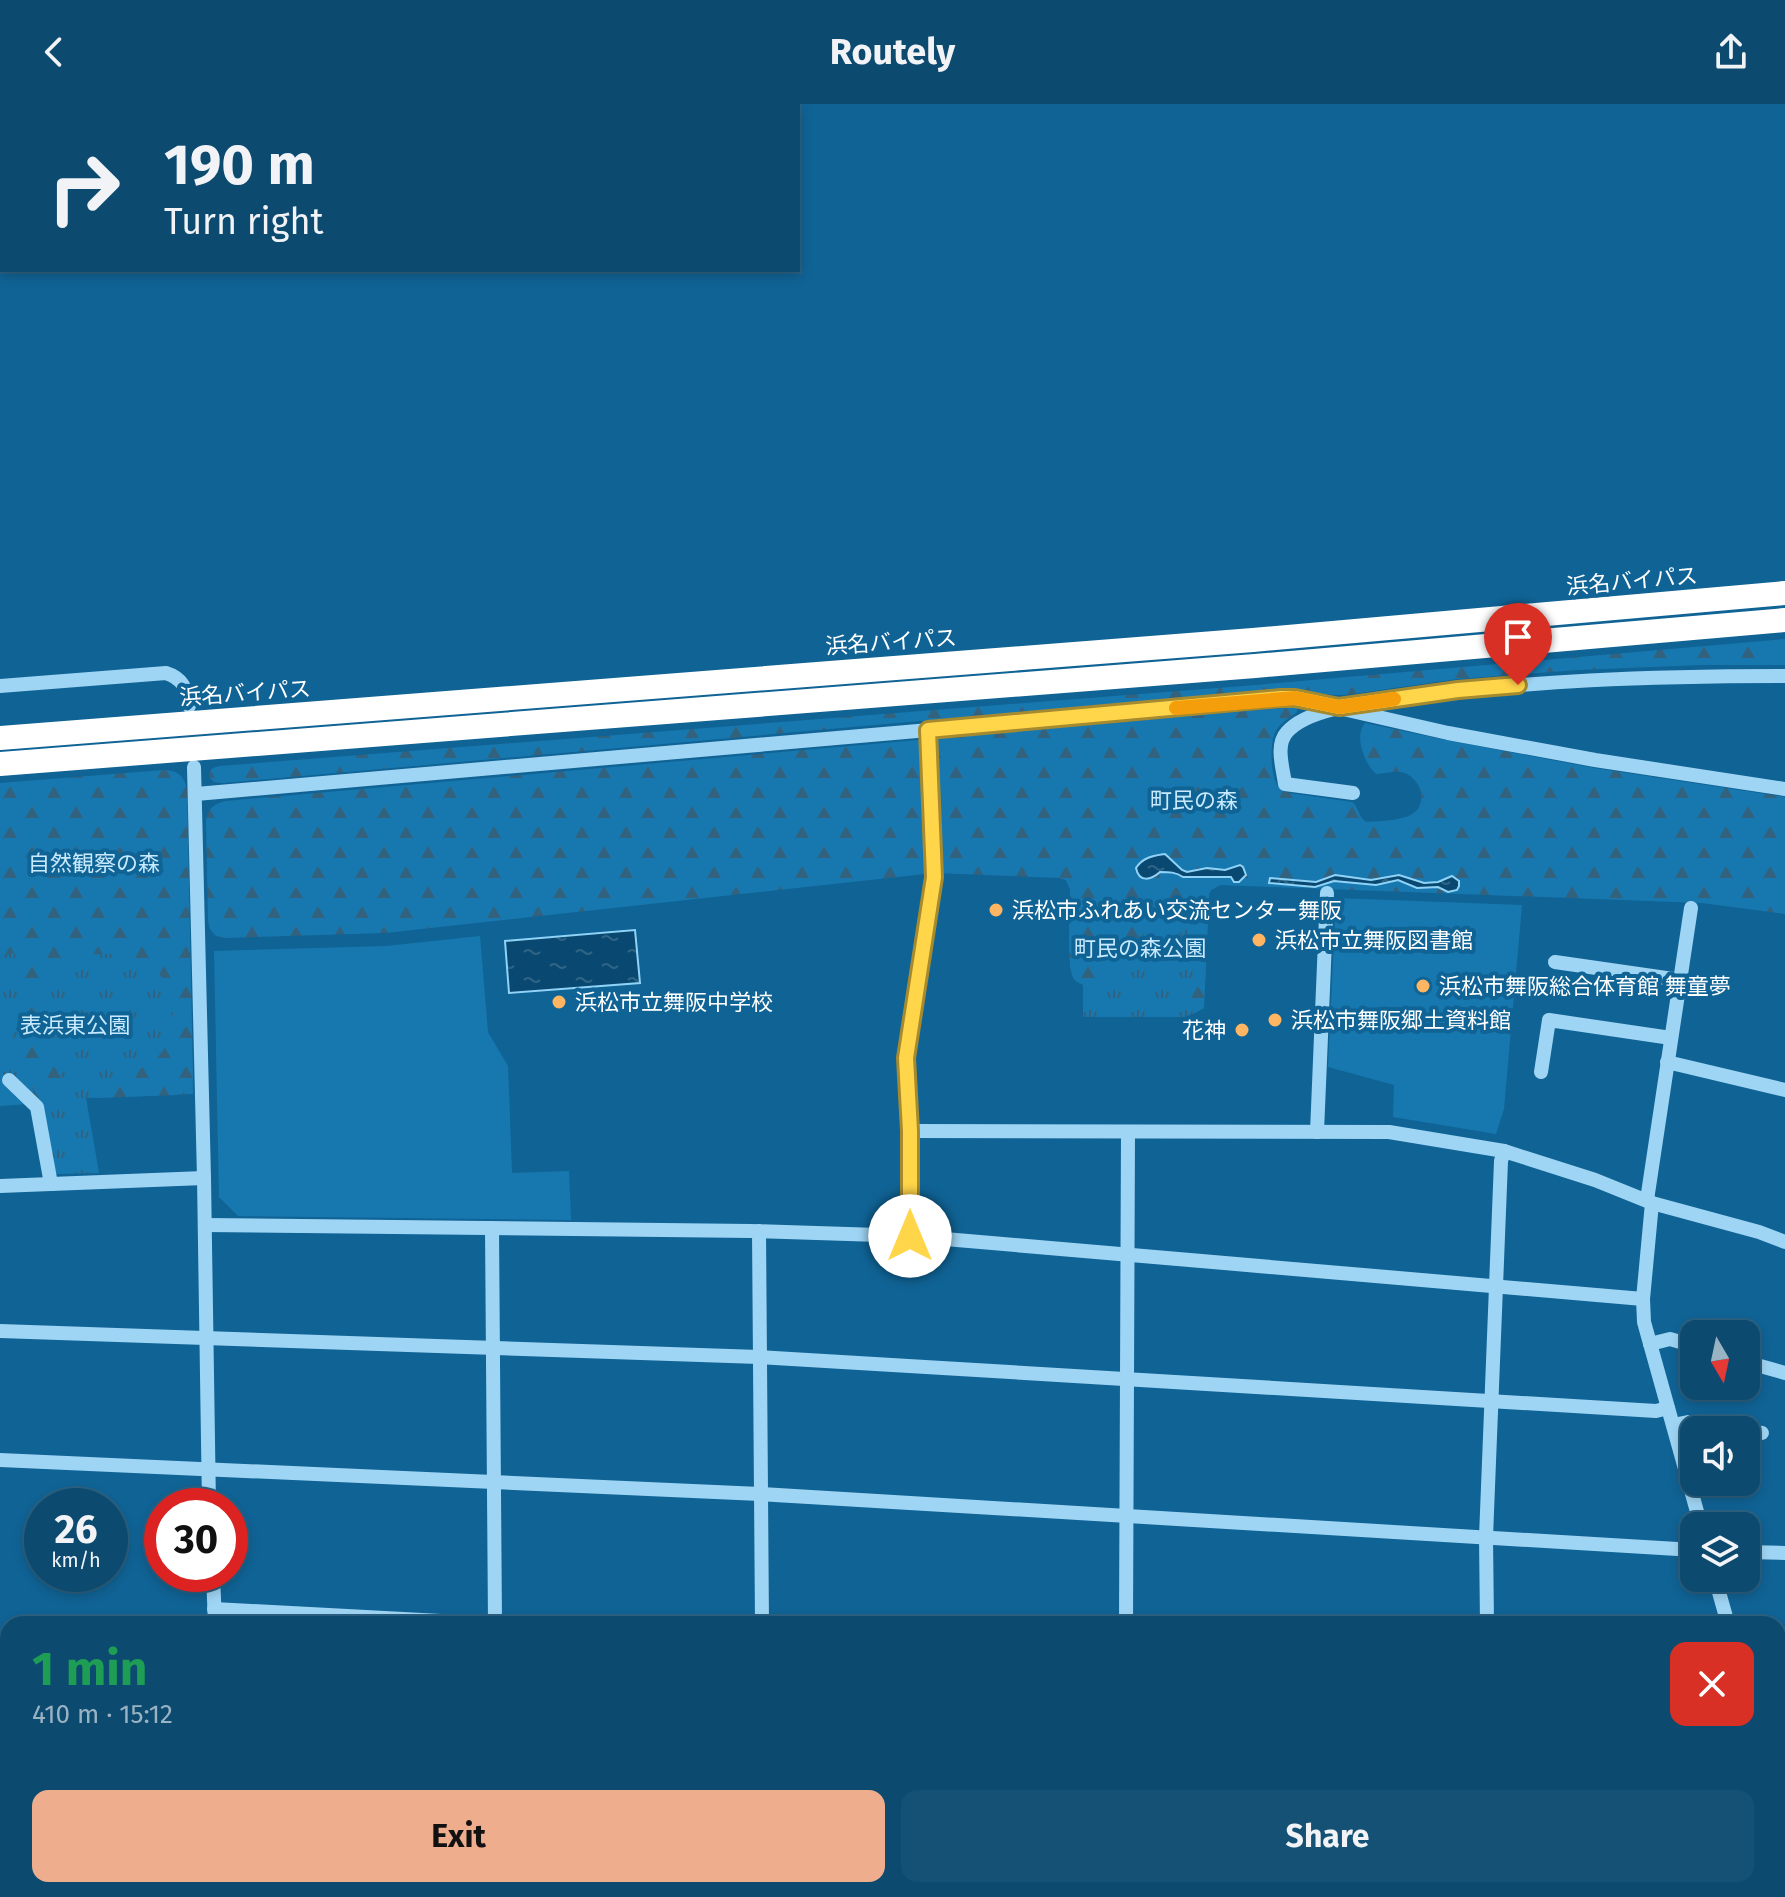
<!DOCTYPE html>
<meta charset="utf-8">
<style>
body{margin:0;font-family:"Fira Sans","Noto Sans JP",sans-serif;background:#155175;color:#f1f3f6;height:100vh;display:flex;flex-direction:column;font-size:30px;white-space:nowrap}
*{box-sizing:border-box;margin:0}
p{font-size:26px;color:#9ab3c3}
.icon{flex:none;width:44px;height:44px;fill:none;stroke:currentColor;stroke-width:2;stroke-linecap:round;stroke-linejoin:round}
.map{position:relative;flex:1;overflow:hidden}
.panel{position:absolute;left:0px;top:1512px;width:1786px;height:282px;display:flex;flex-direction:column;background:#0c4a70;border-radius:24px 24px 0 0;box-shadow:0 4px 12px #0003,0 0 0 2px #2c6283}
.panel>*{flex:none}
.hud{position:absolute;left:0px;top:0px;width:800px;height:168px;box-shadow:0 4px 12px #0003,0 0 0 2px #2c6283;background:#0c4a70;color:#f1f3f6;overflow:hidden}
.needle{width:52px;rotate:171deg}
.controls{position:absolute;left:1680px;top:1216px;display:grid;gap:16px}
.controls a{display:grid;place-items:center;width:80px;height:80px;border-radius:16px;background:#0c4a70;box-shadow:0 4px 12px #0003,0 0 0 2px #2c6283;font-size:40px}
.speed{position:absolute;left:24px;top:1384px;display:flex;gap:16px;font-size:40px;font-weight:700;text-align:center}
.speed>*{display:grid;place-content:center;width:104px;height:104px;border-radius:50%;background:#0c4a70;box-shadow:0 4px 12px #0003,0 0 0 2px #2c6283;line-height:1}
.speed small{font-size:20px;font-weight:400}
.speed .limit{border:12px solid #d22;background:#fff;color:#111}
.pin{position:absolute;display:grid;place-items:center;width:68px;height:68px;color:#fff;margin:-82px -34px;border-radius:50% 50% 50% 0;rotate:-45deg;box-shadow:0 0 8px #0007}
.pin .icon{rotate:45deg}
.me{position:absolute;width:88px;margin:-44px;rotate:0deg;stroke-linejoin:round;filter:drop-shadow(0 0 6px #0008)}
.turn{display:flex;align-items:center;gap:28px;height:168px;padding:0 32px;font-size:36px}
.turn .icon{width:104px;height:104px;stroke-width:2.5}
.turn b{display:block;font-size:56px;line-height:68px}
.round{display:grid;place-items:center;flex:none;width:84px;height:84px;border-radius:16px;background:#155175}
.headline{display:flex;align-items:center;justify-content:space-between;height:136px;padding:0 32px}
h1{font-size:48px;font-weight:700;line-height:60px;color:#1e9e55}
.cta{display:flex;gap:16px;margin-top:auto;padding:16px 32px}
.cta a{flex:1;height:92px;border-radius:16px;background:#eead8d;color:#111;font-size:32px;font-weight:700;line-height:92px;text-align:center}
.cta a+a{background:#155175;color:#f1f3f6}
header{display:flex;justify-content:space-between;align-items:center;height:104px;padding:0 32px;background:#0c4a70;font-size:36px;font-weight:700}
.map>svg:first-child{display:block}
.grass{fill:url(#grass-tufts)}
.forest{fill:url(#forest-firs)}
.garden{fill:#1778b0}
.water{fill:url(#water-ripples);stroke:#90d3f7;stroke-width:2}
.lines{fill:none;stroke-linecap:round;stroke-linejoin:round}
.minor{stroke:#9fd5f4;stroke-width:14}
.highway{stroke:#fff;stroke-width:24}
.route-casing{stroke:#a68a30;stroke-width:20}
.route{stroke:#ffd54a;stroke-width:14}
.slow{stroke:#f59e0b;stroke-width:14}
.poi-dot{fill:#ffb561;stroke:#106395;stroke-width:3}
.labels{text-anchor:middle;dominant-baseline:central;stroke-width:8;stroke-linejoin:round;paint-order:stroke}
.street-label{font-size:22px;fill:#fff;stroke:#106395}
.park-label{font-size:22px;fill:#c7eafe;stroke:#106395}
.poi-label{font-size:22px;fill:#fff;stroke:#106395;text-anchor:start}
</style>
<header><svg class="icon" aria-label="back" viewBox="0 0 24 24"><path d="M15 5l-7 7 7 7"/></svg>Routely<svg class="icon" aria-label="share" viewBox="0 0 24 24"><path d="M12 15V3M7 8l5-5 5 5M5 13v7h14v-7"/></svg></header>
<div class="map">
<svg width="1785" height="1793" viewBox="0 0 1785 1793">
<defs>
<pattern id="grass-tufts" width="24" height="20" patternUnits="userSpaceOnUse" patternTransform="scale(2)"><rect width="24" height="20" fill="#1778b0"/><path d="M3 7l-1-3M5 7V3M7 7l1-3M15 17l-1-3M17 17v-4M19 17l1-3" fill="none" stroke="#32627e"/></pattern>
<pattern id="forest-firs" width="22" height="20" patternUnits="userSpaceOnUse" patternTransform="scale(2)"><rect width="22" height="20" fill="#1778b0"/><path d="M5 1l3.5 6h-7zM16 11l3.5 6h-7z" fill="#32627e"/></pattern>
<pattern id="water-ripples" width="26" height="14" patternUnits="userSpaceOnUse" patternTransform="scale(2)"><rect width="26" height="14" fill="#094971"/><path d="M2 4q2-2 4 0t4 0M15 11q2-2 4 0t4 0" fill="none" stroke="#2e6486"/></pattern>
</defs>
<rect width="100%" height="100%" fill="#106395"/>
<g class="grass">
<polygon points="1060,774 1220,781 1211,786 1209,790 1204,904 1187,913 1083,913 1083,881 1074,875 1070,862 1070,785 1066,776"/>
<polygon points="190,843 193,990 86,994 99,1069 55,1070 42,999 0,1002 0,855 13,848"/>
</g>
<g class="forest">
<path d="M1785 535V561H1700L1578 566 1457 575 1346 591C1323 592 1303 584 1280 585L223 679 214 678 210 674 209 668 213 664 220 662 1256 581Z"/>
<path d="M1295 603 1297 604V608C1291 613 1282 618 1277 625 1269 636 1270 671 1278 682 1282 687 1284 687 1289 689L1352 698C1359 703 1358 713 1366 718 1380 717 1405 717 1415 708 1429 695 1418 671 1401 668 1393 667 1384 670 1376 670 1364 659 1354 632 1365 619L1446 636 1594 664 1785 693V810L1702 799 1220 781 1211 786 1209 790 1204 899V904L1195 909 1191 907 1188 900 1192 890 1196 844 1191 831 1175 811 1171 810 1096 864 1095 867 1106 880 1103 885C1095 881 1080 883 1074 875 1066 865 1070 801 1070 785L1066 776 1060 774 934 769 385 829 226 834 216 832 210 825 208 817 206 716C208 704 214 700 226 697Z"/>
<path d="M164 666C179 667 184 672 187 686L193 976C190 986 186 988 176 991L99 994 93 990 92 982C102 973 115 974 127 970 142 966 158 956 166 942 174 929 175 908 170 894 167 885 164 875 157 867 152 862 143 856 137 854 116 847 57 848 43 867 35 877 31 895 33 908 37 935 57 955 65 981 62 994 55 998 41 998 18 977 24 891 24 860L15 850 11 849 0 855V679Z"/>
</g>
<g class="garden">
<polygon points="1336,794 1522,801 1504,1005 1496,1030 1393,1013 1394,981 1328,963"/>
<polygon points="480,832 488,928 508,962 512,1069 569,1067 571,1116 238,1112 219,1093 214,847 386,842"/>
<rect x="0" y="894" width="11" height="63"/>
</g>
<g class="water">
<path d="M1165 750 1182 766 1187 768 1207 764 1225 766 1240 761 1243 763 1246 771 1239 778H1234L1231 773H1183C1176 768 1169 768 1160 768 1151 776 1139 779 1136 764 1143 753 1153 752 1165 750Z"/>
<polygon points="1335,771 1371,776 1399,771 1424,779 1438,778 1452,772 1459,777 1459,782 1457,786 1448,788 1438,783 1417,784 1398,776 1376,781 1334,777 1315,783 1269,779 1270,774 1316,778"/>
<polygon points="635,826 640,879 509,889 505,837"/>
</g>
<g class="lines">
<g class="minor">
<path d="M0 582 166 569C182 574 188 585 189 602"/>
<polyline points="194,663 204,1074 209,1402"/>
<path d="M1353 689 1285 680C1283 664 1275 641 1287 628 1308 604 1366 599 1396 595 1525 576 1655 572 1785 572"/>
<polyline points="196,690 1295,594 1448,629 1595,656 1785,685"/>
<polyline points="1555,858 1680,876"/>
<polyline points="1667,958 1785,986"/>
<polyline points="1541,968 1549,916 1671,934"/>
<polyline points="9,976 37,1003 51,1080"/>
<polyline points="910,1027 1389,1028 1504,1047 1595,1076 1652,1099 1759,1128 1785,1138"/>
<polyline points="1317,1028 1327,789"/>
<polyline points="0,1082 204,1074"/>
<polyline points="1647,1096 1691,804"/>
<polyline points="1652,1099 1643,1195 1644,1218 1701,1422"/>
<polyline points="205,1121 751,1127 910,1132 1643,1195"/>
<polyline points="492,1124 495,1520"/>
<polyline points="759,1127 762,1520"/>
<polyline points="910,1132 910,1027 906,954 934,773 928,626"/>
<polyline points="0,1227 759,1253 1656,1307 1668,1304"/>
<polyline points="1650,1240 1670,1235 1694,1242"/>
<polyline points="1746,1258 1785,1269"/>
<polyline points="1673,1321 1688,1318 1743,1326"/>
<polyline points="1746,1327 1762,1329"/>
<polyline points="0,1356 760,1390 1694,1446"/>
<polyline points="1746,1448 1785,1449"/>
<polyline points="213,1470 215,1520"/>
<polyline points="1715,1474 1728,1520"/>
<polyline points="214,1505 497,1520"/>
<polyline points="1126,1520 1128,1028"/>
<polyline points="1487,1520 1486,1433 1501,1057 1504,1047"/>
<polyline points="1778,1678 1785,1676"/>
<polyline points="1778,1698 1785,1723"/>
<polyline points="1778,1775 1785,1775"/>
<polyline points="0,1779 8,1779"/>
<polyline points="133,1786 205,1793"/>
<polyline points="228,1786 228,1793"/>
<polyline points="496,1786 497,1793"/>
<polyline points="765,1786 765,1793"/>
<polyline points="934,1786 956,1793"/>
<polyline points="1123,1793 1123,1786"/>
<polyline points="1487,1793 1598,1786"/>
</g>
<g class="highway">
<polyline points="0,634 1253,536 1785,489"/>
<polyline points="0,660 1255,562 1785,516"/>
</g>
</g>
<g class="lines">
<g class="route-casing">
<polyline id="route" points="910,1132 910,1027 906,954 934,773 928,626 1281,594 1295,594 1339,603 1458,586 1518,581"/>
</g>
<use href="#route" class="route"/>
<polyline class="slow" points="1176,604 1295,594 1339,603 1394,595"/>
</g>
<g class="poi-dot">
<circle cx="996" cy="806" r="8"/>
<circle cx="1259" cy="836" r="8"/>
<circle cx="1423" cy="882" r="8"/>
<circle cx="559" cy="898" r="8"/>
<circle cx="1275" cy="916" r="8"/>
<circle cx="1242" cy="926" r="8"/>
</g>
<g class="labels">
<g class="street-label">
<text transform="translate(1632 477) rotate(-5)">浜名バイパス</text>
<text transform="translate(891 538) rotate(-4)">浜名バイパス</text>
<text transform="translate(245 589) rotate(-4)">浜名バイパス</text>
</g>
<g class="park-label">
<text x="1194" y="696">町民の森</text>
<text x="94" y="759">自然観察の森</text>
<text x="1140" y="844">町民の森公園</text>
<text x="75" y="921">表浜東公園</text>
</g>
<g class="poi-label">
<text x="1012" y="806">浜松市ふれあい交流センター舞阪</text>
<text x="1275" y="836">浜松市立舞阪図書館</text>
<text x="1439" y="882">浜松市舞阪総合体育館 舞童夢</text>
<text x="575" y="898">浜松市立舞阪中学校</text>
<text x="1291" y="916">浜松市舞阪郷土資料館</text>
<text x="1226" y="926" text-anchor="end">花神</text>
</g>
</g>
</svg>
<div class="controls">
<a><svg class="needle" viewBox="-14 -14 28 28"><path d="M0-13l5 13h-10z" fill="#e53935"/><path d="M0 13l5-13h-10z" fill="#9ab3c3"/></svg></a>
<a><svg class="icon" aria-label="sound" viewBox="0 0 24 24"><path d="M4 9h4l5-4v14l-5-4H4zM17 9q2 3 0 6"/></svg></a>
<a><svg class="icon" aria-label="layers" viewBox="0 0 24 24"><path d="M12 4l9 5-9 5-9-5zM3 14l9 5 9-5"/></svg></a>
</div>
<div class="speed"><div>26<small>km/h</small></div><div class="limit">30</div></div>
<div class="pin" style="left:1518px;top:581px;background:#d93025"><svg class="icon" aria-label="arrive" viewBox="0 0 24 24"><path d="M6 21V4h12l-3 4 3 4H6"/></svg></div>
<svg class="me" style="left:910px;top:1132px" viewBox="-20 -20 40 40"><circle r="19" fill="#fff"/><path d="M0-13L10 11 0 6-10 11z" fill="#ffd54a"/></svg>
<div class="hud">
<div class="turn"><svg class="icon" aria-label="right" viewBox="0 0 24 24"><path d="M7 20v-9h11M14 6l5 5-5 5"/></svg><div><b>190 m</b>Turn right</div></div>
</div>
<section class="panel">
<div class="headline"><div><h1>1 min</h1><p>410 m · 15:12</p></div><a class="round" style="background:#d93025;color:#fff"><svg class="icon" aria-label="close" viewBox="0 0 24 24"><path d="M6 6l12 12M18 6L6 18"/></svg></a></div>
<div class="cta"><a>Exit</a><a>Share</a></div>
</section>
</div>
